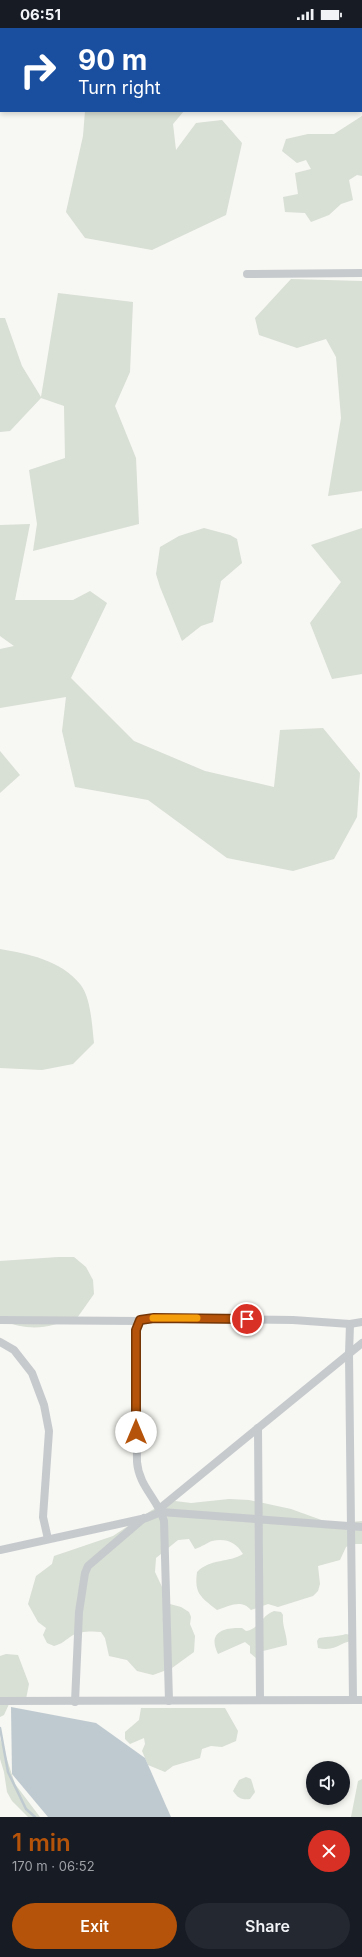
<!DOCTYPE html>
<meta charset="utf-8">
<style>
body{margin:0;font-family:Inter,sans-serif;background:#242831;color:#f1f3f6;height:100vh;display:flex;flex-direction:column;font-size:15px;white-space:nowrap}
*{box-sizing:border-box;margin:0}
p{font-size:13px;color:#9ea1a6}
.icon{flex:none;width:22px;height:22px;fill:none;stroke:currentColor;stroke-width:2;stroke-linecap:round;stroke-linejoin:round}
.map{position:relative;height:1789px;overflow:hidden}
.panel{display:flex;flex-direction:column;background:#171b24;flex:1}
.panel>*{flex:none}
.banner{position:absolute;left:0px;top:0px;width:362px;height:84px;box-shadow:0 2px 6px #0003;background:#1a4fa0;color:#fff;overflow:hidden}
.controls{position:absolute;left:306px;top:1733px;display:grid;gap:8px}
.controls a{display:grid;place-items:center;width:44px;height:44px;border-radius:50%;background:#171b24;box-shadow:0 2px 6px #0003;font-size:20px}
.pin{position:absolute;display:grid;place-items:center;width:34px;height:34px;color:#fff;margin:-17px;border:2px solid #fff;border-radius:50%;box-shadow:0 1px 4px #0007}
.me{position:absolute;width:44px;margin:-22px;rotate:0deg;stroke-linejoin:round;filter:drop-shadow(0 0 3px #0008)}
.turn{display:flex;align-items:center;gap:14px;height:84px;padding:0 12px;font-size:18px}
.turn .icon{width:52px;height:52px;stroke-width:2.5}
.turn b{display:block;font-size:28px;line-height:34px}
.round{display:grid;place-items:center;flex:none;width:42px;height:42px;border-radius:21px;background:#242831}
.headline{display:flex;align-items:center;justify-content:space-between;height:68px;padding:0 12px}
h1{font-size:24px;font-weight:600;line-height:30px;color:#b45309}
.cta{display:flex;gap:8px;margin-top:auto;padding:8px 12px}
.cta a{flex:1;height:46px;border-radius:24px;background:#b45309;color:#fff;font-size:16px;font-weight:600;line-height:46px;text-align:center}
.cta a+a{background:#242831;color:#f1f3f6}
.status{display:flex;justify-content:space-between;align-items:center;height:28px;padding:0 20px;background:#171b24;direction:ltr}
.status svg{height:11px;fill:currentColor}
.map>svg:first-child{display:block}
.green{fill:#d8dfd4}
.water{fill:#bfcad0}
.lines{fill:none;stroke-linecap:round;stroke-linejoin:round}
.stream{stroke:#bfcad0;stroke-width:2.5}
.minor{stroke:#c6cacd;stroke-width:8}
.route-casing{stroke:#753606;stroke-width:10}
.route{stroke:#b45309;stroke-width:7}
.slow{stroke:#f59e0b;stroke-width:7}
</style>
<div class="status"><b>06:51</b><svg viewBox="0 0 49 12"><path d="M0 12V9h3v3zM5 12V6h3v6zM10 12V3h3v9zM15 12V0h3v12zM26 1h20v11H26zM47 4h2v5h-2z"/></svg></div>
<div class="map">
<svg width="362" height="1789" viewBox="0 0 362 1789">
<rect width="100%" height="100%" fill="#f7f7f3"/>
<g class="green">
<polygon points="85,83 184,83 173,96 176,122 196,95 222,92 242,115 226,187 152,222 85,210 66,184 83,108"/>
<polygon points="362,88 362,148 357,147 349,152 353,172 341,176 329,187 311,194 305,185 285,184 283,169 298,166 295,145 311,141 306,132 297,135 282,123 286,111 308,106 334,106"/>
<polygon points="291,251 362,253 362,463 328,468 341,390 336,329 326,311 297,320 259,307 255,290"/>
<polygon points="58,265 133,274 130,344 115,378 136,430 139,496 33,523 37,496 29,442 65,430 64,378 41,370 10,403 0,404 0,290 5,290 22,338 41,369"/>
<polygon points="30,496 15,572 73,572 90,563 107,575 71,650 134,713 205,743 274,759 280,702 323,700 360,745 357,789 334,831 293,843 227,830 148,772 75,759 62,703 66,669 0,680 0,621 14,618 0,608 0,497"/>
<polygon points="204,500 230,507 237,511 242,535 221,553 213,594 201,598 182,613 160,559 156,546 160,519 179,508"/>
<polygon points="362,500 362,646 332,651 310,595 341,554 311,517"/>
<polygon points="0,723 20,747 0,765"/>
<path d="M0 921C29 926 60 932 80 956 91 969 92 998 94 1015L73 1036 42 1042 0 1040Z"/>
<path d="M58 1229H74L86 1239 93 1252 94 1266 77 1290C45 1300 33 1304 0 1292V1233Z"/>
<path d="M229 1471 249 1472 291 1481 327 1494 339 1495 362 1493V1516H354L346 1519 340 1532 318 1538 320 1556 318 1563 313 1568 278 1579 268 1576 251 1582C241 1571 230 1578 217 1582 201 1569 194 1566 197 1544 211 1530 229 1535 243 1526 236 1514 226 1510 212 1513 208 1514 202 1519 195 1521L189 1511 178 1512 156 1530 155 1544 170 1576 181 1579 189 1584 191 1589 190 1596 195 1608 194 1624 172 1640 153 1647 137 1643 127 1632 109 1628 105 1610 101 1604C92 1603 78 1603 70 1609 63 1614 63 1615 54 1618L47 1615 43 1607 46 1600 38 1594 28 1576 36 1548 52 1536 54 1528 113 1508 152 1482 167 1475 175 1473 191 1475Z"/>
<path d="M274 1583 281 1584 283 1587C282 1599 287 1605 287 1617L263 1623 256 1630 250 1625V1618L245 1614 218 1626C207 1604 224 1599 242 1600L246 1603C259 1601 262 1587 274 1583Z"/>
<path d="M346 1606 351 1607 354 1613C340 1613 337 1624 318 1620L317 1613 319 1610C329 1608 337 1609 346 1606Z"/>
<polygon points="6,1626 18,1627 29,1656 26,1671 9,1676 4,1687 0,1689 0,1628"/>
<polygon points="141,1680 225,1680 238,1703 236,1713 222,1719 211,1718 202,1721 200,1730 173,1738 165,1744 148,1737 142,1723 145,1716 144,1710 130,1716 125,1711 125,1704 139,1692"/>
<polygon points="0,1710 15,1756 40,1789 28,1789 12,1773 7,1764 4,1744 0,1731"/>
<path d="M246 1749 251 1751 255 1764 250 1771C241 1772 238 1770 233 1763L239 1752Z"/>
<polygon points="362,1751 362,1789 351,1789 358,1753"/>
</g>
<g class="water">
<polygon points="249,0 352,0 353,1 250,1"/>
<polygon points="11,1679 96,1695 145,1730 171,1789 48,1789 12,1746"/>
</g>
<g class="lines">
<polyline class="stream" points="0,1700 8,1744 26,1781 35,1789"/>
<g class="minor">
<polyline points="247,246 362,245"/>
<polyline points="0,1292 140,1293 154,1290 293,1292 350,1296 362,1294"/>
<path d="M140 1293 136 1302 137 1434C139 1459 158 1471 164 1493L169 1673"/>
<polyline points="350,1296 349,1326 353,1672"/>
<polyline points="0,1314 14,1322 32,1345 44,1377 49,1403 43,1489 48,1511"/>
<polyline points="258,1400 260,1672"/>
<polyline points="159,1481 362,1315"/>
<polyline points="0,1522 146,1490 161,1484 362,1499"/>
<polyline points="0,1673 362,1672"/>
<polyline points="75,1674 79,1584 85,1545 88,1538 144,1490"/>
</g>
</g>
<g class="lines">
<g class="route-casing">
<polyline id="route" points="136,1404 136,1302 140,1292 154,1290 247,1291"/>
</g>
<use href="#route" class="route"/>
<polyline class="slow" points="153,1290 197,1290"/>
</g>
</svg>
<div class="controls">
<a><svg class="icon" aria-label="sound" viewBox="0 0 24 24"><path d="M4 9h4l5-4v14l-5-4H4zM17 9q2 3 0 6"/></svg></a>
</div>
<div class="pin" style="left:247px;top:1291px;background:#d93025"><svg class="icon" aria-label="arrive" viewBox="0 0 24 24"><path d="M6 21V4h12l-3 4 3 4H6"/></svg></div>
<svg class="me" style="left:136px;top:1404px" viewBox="-20 -20 40 40"><circle r="19" fill="#fff"/><path d="M0-13L10 11 0 6-10 11z" fill="#b45309"/></svg>
<div class="banner">
<div class="turn"><svg class="icon" aria-label="right" viewBox="0 0 24 24"><path d="M7 20v-9h11M14 6l5 5-5 5"/></svg><div><b>90 m</b>Turn right</div></div>
</div>
</div>
<section class="panel">
<div class="headline"><div><h1>1 min</h1><p>170 m · 06:52</p></div><a class="round" style="background:#d93025;color:#fff"><svg class="icon" aria-label="close" viewBox="0 0 24 24"><path d="M6 6l12 12M18 6L6 18"/></svg></a></div>
<div class="cta"><a>Exit</a><a>Share</a></div>
</section>
